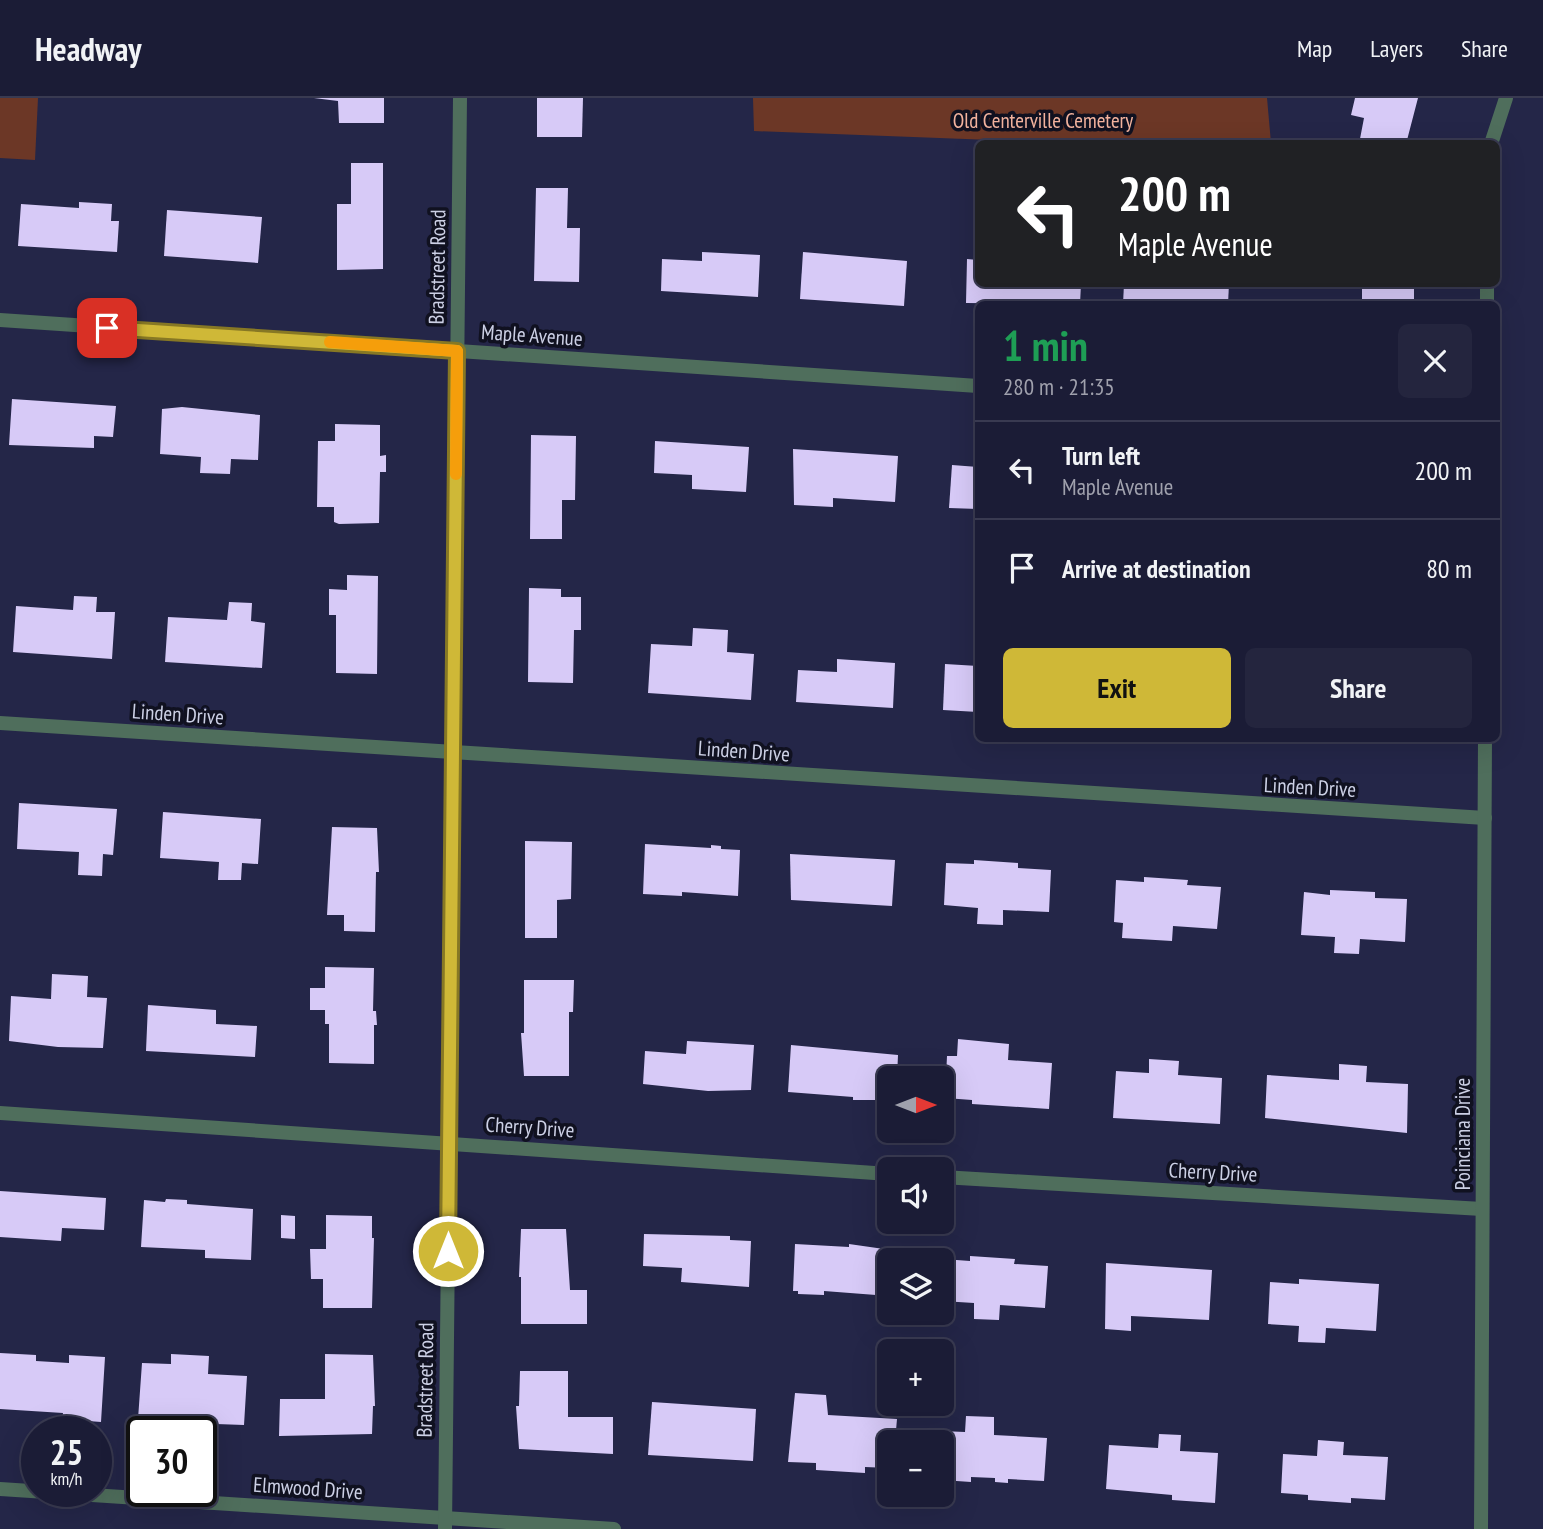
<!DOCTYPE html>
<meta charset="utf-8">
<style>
body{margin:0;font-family:"PT Sans Narrow",sans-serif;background:#24253e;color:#f1f3f6;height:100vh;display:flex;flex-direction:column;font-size:26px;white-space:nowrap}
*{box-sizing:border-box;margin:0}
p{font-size:23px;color:#a0a1ad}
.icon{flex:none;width:38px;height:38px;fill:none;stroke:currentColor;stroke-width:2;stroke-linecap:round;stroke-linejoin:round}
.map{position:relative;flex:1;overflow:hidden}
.side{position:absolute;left:975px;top:203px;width:525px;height:441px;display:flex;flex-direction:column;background:#1b1c36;border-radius:10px;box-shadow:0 7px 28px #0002,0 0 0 2px #393a51}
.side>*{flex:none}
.top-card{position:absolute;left:975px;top:42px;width:525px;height:147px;border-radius:10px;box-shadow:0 7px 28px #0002,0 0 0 2px #393a51;background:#202124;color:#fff;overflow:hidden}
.needle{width:46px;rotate:90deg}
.buttons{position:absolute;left:877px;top:968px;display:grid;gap:14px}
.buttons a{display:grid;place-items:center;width:77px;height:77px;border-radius:10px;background:#1b1c36;box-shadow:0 7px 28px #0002,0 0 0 2px #393a51;font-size:35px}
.speed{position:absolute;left:21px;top:1318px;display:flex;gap:14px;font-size:35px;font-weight:700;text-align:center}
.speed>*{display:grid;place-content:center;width:91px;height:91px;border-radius:50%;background:#1b1c36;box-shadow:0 7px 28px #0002,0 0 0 2px #393a51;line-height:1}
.speed small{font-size:18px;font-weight:400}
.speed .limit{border:4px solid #111;border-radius:10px;background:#fff;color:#111}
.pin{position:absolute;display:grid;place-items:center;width:60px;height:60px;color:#fff;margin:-30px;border-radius:14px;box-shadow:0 4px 10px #0006}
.me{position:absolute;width:77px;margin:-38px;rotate:0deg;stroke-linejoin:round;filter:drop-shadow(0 0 5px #0008)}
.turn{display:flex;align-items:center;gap:24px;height:147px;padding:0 28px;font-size:32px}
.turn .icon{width:91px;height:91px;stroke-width:2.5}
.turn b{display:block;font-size:49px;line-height:60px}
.round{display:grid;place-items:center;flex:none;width:74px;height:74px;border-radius:10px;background:#24253e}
.head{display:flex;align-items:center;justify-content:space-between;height:119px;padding:0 28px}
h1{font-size:42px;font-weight:700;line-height:52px;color:#1e9e55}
.action{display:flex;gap:14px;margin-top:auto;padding:14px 28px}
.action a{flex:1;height:80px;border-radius:10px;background:#cfb837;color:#111;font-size:28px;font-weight:700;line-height:80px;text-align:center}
.action a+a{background:#24253e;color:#f1f3f6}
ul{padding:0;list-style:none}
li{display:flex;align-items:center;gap:21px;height:98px;padding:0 28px;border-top:2px solid #393a51}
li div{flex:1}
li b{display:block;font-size:26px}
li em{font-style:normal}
header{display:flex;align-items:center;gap:42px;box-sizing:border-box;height:98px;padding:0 35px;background:#1b1c36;border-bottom:2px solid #393a51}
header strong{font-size:33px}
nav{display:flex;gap:38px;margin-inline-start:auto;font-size:24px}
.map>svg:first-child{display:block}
.green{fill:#6c3726}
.building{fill:#d7caf7}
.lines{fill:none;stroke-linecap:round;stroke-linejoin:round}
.street{stroke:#4f6e5c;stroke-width:14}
.route-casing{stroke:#877824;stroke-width:18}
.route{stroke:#cfb837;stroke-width:12}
.slow{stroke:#f59e0b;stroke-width:12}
.labels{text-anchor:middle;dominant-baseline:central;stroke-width:7;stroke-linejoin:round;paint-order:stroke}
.park-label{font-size:21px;fill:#f3b39e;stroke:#101120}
.street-label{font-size:21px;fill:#ccd0e5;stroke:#101120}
</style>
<header>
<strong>Headway</strong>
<nav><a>Map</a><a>Layers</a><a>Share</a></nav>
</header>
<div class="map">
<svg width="1543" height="1431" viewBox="0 0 1543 1431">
<rect width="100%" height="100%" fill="#242648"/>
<g class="green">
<polygon points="0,0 38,0 35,62 0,60"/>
<polygon points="753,0 1267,0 1271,45 1068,45 754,33"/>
</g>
<g class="building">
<polygon points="314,0 384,0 384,25 339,25 338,3"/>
<polygon points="537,0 583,0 582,39 537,39"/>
<polygon points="1355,0 1418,0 1406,46 1359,46 1364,20 1351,17"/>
<polygon points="351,65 383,65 383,171 337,172 337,106 351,106"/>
<polygon points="536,90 568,90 567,130 580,130 579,184 534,183"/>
<polygon points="79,104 112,106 111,123 119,123 117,154 18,148 21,106 79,110"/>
<polygon points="167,112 262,119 258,165 164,158"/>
<polygon points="702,154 760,157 758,199 661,193 662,161 702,163"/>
<polygon points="803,154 907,163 904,208 800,201"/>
<polygon points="967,161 978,162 978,186 1081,186 1080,206 966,205"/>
<polygon points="1124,186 1229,186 1228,206 1123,206"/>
<polygon points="1349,186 1414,186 1414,206 1362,206 1362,191 1349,191"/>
<polygon points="12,301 116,308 113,339 94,338 94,350 9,347"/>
<polygon points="182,309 260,317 258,362 231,361 230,376 200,375 201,359 160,356 162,311"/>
<polygon points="335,326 380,327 380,358 386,357 386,374 380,374 379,425 339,426 334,424 334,409 317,409 318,343 335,343"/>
<polygon points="531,337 576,338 575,402 562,402 562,441 530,441"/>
<polygon points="655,343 749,349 746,394 692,391 692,377 654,375"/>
<polygon points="793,351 898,358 895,404 833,400 833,409 794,407"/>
<polygon points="952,367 978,369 978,411 949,410"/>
<polygon points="347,477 378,478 377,576 336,575 336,517 329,517 329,491 347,492"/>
<polygon points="529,490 561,491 561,499 581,499 581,532 574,532 573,585 528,584"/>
<polygon points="74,498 97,499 96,514 115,514 112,561 13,554 16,508 73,512"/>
<polygon points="229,504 252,505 251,523 265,525 262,570 165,564 168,519 227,522"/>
<polygon points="693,530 728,532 727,554 754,556 751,602 648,595 651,546 692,548"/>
<polygon points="837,561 895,565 893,610 796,604 798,572 837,574"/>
<polygon points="945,566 978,568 978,614 943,612"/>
<polygon points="19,705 117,711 113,757 103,756 102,778 78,777 79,754 17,751"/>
<polygon points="163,714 261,721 258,766 242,765 241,782 218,782 219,764 160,760"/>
<polygon points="332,729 377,730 379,774 376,774 375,834 344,833 344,817 327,817"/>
<polygon points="525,743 572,744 571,801 557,802 557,840 525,840"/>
<polygon points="645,746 711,750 711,747 721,748 721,751 740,752 738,798 682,794 682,798 643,796"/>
<polygon points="790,756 895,762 892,808 791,802"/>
<polygon points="974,762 1018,765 1018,770 1051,772 1049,814 1003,812 1003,827 977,826 978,810 944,807 946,765 974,766"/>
<polygon points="1144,779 1188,782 1187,787 1221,789 1217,831 1173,828 1172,843 1122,840 1123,825 1114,824 1116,782 1144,784"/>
<polygon points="1330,792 1375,794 1375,800 1407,801 1405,844 1360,841 1359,856 1334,855 1335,839 1301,837 1304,794 1330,797"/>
<polygon points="325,869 374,870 373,913 376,913 377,927 374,927 374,966 329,965 329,926 325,926 325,912 310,912 310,890 325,890"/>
<polygon points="52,876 88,878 87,899 107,900 103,950 58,949 9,943 11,898 51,901"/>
<polygon points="524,882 574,882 573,914 569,914 569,978 524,978 521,935 524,935"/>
<polygon points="148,907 216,912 216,926 257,928 255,959 146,953"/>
<polygon points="958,941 1009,946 1008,962 1052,965 1049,1011 972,1006 972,1002 945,1000 947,958 957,958"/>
<polygon points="687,943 754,947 751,992 708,993 643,986 645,953 686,956"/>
<polygon points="791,947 898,957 897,980 889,980 889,1002 853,1002 853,999 788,994"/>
<polygon points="1149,961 1179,963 1178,977 1222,980 1220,1026 1113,1020 1116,973 1149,975"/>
<polygon points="1339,966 1367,968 1366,984 1408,986 1407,1035 1265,1020 1267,977 1339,982"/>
<polygon points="0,1093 106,1100 104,1132 62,1130 61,1143 0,1139"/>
<polygon points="166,1101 187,1102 187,1106 253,1111 251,1162 205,1160 205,1152 141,1149 144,1102 165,1104"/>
<polygon points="281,1117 295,1118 295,1141 281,1140"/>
<polygon points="326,1117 372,1118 372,1140 374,1140 372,1210 323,1210 323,1181 311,1181 310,1151 326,1151"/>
<polygon points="521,1131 566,1131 570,1192 587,1192 587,1226 521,1226 521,1179 519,1179"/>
<polygon points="644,1136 730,1138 730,1142 751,1143 749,1189 681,1184 682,1170 643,1168"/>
<polygon points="795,1146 849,1149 849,1146 891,1152 889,1198 824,1193 824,1197 798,1196 798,1193 793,1193"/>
<polygon points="970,1158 1015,1161 1014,1166 1048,1168 1045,1210 1000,1207 999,1222 974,1221 974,1205 942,1203 943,1161 970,1163"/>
<polygon points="1106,1165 1212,1172 1209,1222 1131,1218 1131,1233 1105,1231"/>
<polygon points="1299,1181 1379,1186 1376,1233 1326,1230 1325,1245 1298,1244 1299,1228 1268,1226 1270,1184 1299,1186"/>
<polygon points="0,1255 36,1257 36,1263 69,1265 69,1257 105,1259 101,1324 62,1321 63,1315 0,1311"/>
<polygon points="171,1256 209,1258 208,1276 247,1278 244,1327 216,1326 216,1330 167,1328 167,1322 138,1321 142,1265 171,1266"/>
<polygon points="325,1256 373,1257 375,1308 373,1308 372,1336 279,1338 280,1301 325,1301"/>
<polygon points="520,1273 568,1273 568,1319 613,1319 613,1356 519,1351 516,1308 519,1308"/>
<polygon points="795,1295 826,1297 828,1317 897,1321 895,1344 889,1344 889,1370 865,1369 865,1375 816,1372 816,1365 788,1364"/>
<polygon points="652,1304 756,1311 753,1363 648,1357"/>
<polygon points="966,1318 994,1319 994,1337 1047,1340 1044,1383 1008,1381 1008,1385 995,1384 995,1380 971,1379 971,1384 942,1382 941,1333 965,1334"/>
<polygon points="1159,1336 1181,1337 1180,1353 1218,1355 1215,1405 1172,1402 1172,1397 1106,1391 1109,1347 1158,1350"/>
<polygon points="1318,1342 1344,1344 1343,1357 1388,1359 1385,1402 1351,1400 1351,1405 1308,1402 1308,1397 1281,1395 1283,1356 1317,1358"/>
</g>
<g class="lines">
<g class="street">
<polyline points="1491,46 1506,0"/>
<polyline points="1487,206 1487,186"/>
<polyline points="0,222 978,288"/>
<polyline points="0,625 1485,720"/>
<polyline points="0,1015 889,1076"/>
<polyline points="942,1079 1482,1111"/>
<polyline points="0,1391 614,1431"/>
<polyline points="445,1431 460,0"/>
<polyline points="1481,1431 1485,640"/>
</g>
</g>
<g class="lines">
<g class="route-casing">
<polyline id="route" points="107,230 457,253 448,1153"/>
</g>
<use href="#route" class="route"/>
<polyline class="slow" points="330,244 457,253 456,376"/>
</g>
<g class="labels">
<g class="park-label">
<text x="1043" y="22">Old Centerville Cemetery</text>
</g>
<g class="street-label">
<text transform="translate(437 169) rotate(-89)">Bradstreet Road</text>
<text transform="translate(532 237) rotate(4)">Maple Avenue</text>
<text transform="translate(178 616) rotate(4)">Linden Drive</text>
<text transform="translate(744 653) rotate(4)">Linden Drive</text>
<text transform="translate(1310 689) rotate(3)">Linden Drive</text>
<text transform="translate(530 1029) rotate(4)">Cherry Drive</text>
<text transform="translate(1462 1036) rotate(-90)">Poinciana Drive</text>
<text transform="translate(1213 1074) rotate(3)">Cherry Drive</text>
<text transform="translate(425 1282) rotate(-89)">Bradstreet Road</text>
<text transform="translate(308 1390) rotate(4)">Elmwood Drive</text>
</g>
</g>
</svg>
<div class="buttons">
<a><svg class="needle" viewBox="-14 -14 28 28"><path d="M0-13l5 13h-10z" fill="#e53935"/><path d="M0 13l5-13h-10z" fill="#a0a1ad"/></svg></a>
<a><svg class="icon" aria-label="sound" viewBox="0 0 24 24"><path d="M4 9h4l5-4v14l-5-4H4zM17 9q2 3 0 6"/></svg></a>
<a><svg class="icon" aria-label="layers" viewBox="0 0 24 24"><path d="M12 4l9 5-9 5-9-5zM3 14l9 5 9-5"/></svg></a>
<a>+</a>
<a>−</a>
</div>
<div class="speed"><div>25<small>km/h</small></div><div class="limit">30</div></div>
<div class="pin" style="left:107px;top:230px;background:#d93025"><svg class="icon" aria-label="arrive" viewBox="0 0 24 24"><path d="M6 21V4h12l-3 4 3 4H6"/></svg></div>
<svg class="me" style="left:448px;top:1153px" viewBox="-20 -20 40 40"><circle r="17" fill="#cfb837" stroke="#fff" stroke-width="3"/><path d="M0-11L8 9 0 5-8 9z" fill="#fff"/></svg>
<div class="top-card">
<div class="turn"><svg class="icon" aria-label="left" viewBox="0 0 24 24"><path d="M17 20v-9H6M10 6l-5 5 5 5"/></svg><div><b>200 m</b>Maple Avenue</div></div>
</div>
<section class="side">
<div class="head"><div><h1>1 min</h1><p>280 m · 21:35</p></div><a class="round"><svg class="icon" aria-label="close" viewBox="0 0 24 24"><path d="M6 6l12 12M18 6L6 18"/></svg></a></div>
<ul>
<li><svg class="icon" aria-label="left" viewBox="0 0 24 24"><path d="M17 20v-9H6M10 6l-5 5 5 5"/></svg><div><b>Turn left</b><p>Maple Avenue</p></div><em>200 m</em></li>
<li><svg class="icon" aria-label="arrive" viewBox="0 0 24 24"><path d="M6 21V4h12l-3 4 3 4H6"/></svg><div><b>Arrive at destination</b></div><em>80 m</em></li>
</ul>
<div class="action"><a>Exit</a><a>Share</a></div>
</section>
</div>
